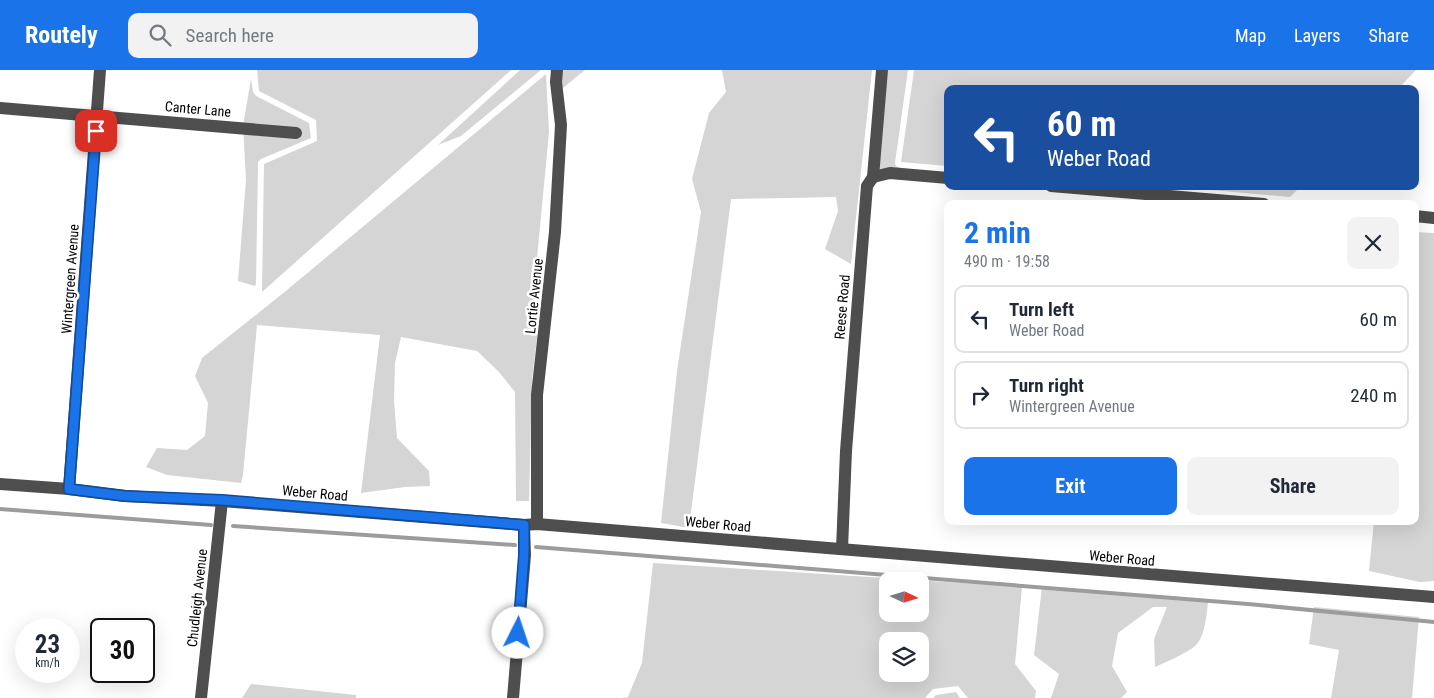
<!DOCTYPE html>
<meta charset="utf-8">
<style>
body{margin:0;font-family:"Roboto Condensed",sans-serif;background:#f2f2f3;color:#1f2937;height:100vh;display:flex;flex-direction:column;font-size:19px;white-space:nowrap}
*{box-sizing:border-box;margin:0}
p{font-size:16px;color:#747a83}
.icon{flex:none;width:28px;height:28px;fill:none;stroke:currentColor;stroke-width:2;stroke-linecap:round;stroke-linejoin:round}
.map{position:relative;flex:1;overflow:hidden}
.sheet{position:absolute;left:944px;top:130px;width:475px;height:325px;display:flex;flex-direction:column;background:#fff;border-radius:10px;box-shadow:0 5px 20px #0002}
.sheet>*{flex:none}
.top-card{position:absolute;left:944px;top:15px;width:475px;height:105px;border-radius:10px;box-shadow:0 5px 20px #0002;background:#1a4fa0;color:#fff;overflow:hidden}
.needle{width:32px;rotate:94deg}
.buttons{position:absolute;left:879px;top:502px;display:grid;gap:10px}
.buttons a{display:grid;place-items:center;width:50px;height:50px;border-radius:10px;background:#fff;box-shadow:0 5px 20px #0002;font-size:25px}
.speed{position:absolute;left:15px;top:548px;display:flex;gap:10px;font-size:25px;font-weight:700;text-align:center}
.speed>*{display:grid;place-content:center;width:65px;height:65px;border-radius:50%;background:#fff;box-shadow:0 5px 20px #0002;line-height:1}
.speed small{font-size:12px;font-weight:400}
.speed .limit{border:2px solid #111;border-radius:8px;background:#fff;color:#111}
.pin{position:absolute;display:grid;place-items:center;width:42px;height:42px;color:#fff;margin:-21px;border-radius:10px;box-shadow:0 2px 8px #0006}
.me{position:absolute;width:55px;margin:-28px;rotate:4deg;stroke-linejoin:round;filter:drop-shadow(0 0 4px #0008)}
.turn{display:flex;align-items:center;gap:18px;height:105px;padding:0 20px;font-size:22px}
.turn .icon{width:65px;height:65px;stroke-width:2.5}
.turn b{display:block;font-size:35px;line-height:42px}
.round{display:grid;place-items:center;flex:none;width:52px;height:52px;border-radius:10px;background:#f2f2f3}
.headline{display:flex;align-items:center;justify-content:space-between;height:85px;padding:0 20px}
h1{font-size:30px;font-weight:700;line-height:38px;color:#1a73e8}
.button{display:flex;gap:10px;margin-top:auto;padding:10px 20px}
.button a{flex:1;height:58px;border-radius:10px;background:#1a73e8;color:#fff;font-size:20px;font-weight:700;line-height:58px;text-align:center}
.button a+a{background:#f2f2f3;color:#1f2937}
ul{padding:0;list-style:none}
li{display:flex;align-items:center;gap:15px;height:68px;margin:0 10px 8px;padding:0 10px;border:2px solid #e0e1e3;border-radius:10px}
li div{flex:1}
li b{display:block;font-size:19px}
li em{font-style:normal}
header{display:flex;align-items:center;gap:30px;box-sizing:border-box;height:70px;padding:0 25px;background:#1a73e8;color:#fff}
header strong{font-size:24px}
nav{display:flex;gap:28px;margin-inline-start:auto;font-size:18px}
.search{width:350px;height:45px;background:#f2f2f3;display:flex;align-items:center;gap:12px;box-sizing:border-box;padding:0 18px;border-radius:10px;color:#747a83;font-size:19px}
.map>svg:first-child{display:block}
.green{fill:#d5d5d5;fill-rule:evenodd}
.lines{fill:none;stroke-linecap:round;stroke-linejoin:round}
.stream{stroke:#9c9c9c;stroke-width:4}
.minor{stroke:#4e4e4e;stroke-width:12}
.route-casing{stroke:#114b97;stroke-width:12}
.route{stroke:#1a73e8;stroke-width:9}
.labels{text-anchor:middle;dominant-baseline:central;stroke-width:5;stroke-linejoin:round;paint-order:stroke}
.street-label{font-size:14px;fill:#000;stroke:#fff}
</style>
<header>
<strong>Routely</strong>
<div class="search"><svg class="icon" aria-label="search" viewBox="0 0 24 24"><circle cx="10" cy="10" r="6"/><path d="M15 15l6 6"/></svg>Search here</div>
<nav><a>Map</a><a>Layers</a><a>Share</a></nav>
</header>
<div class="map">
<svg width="1434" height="628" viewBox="0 0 1434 628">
<rect width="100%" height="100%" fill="#fff"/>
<g class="green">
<polygon points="257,0 511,0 262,222 264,94 317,71 316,50 259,21"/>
<polygon points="520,0 541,0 461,66 438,75"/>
<polygon points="550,0 585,0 553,26 552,4"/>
<polygon points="722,0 872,0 851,194 825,179 838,141 836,127 731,129 689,458 661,453 677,301 701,142 692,109 709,43 726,22"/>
<polygon points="878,0 908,0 895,93 896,96 900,98 890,108 866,116"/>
<polygon points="914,0 1416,0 1398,19 948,19 947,96 901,92"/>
<polygon points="546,4 549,62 532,241 539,252 532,309 529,431 516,431 515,322 499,302 477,281 401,267 395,293 394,331 397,368 429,401 430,416 405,417 361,423 380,265 257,255 243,405 241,413 167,405 146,397 157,378 187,380 205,366 208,333 195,306 202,288 287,220"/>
<polygon points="251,9 253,22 256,26 309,53 311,68 261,89 258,92 256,214 255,216 238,211 246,110 243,56"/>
<polygon points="1167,116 1301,116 1290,127"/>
<polygon points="1415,162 1434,163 1434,511 1420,512 1369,501 1374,451 1415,451"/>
<path d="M653 493 1022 517 1015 594 1036 621 1035 628H968L958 616 933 619 925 628H622L628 627 642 593ZM888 511H920V544H888ZM888 571H920V604H888Z"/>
<path d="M1042 517 1208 532C1207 543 1205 565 1197 574 1190 582 1166 592 1155 597L1154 569 1167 537H1153L1118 563 1112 596 1127 622 1121 628H1051L1059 604 1034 585Z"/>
<polygon points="1314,537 1419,547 1412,628 1331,628 1339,580 1309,574"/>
<polygon points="251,614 356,625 356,628 242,628"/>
<polygon points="956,622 960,628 933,628 936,625"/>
</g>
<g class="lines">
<g class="stream">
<polyline points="0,439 211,455"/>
<polyline points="233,456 515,475"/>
<polyline points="536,477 1248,534 1434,552"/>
</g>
<g class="minor">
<polyline points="0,38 296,63"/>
<polyline points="873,107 890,103 948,108"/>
<polyline points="1051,116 1264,134"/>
<polyline points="1415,146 1434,148"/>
<path d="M0 414 69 419 125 426 222 431 524 455 537 454C836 478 1135 505 1434 527"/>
<polyline points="69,419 100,0"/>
<polyline points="537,454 537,325 555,162 561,55 556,12 557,0"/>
<polyline points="842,479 846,381 867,116 873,107 882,0"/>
<polyline points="201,628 222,431"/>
<polyline points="513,628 525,485 524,455"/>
</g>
</g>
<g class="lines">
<g class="route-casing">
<polyline id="route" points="96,61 69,419 125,426 222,430 524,455 524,485 518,563"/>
</g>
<use href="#route" class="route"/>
</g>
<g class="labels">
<g class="street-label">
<text transform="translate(198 39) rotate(5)">Canter Lane</text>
<text transform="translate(70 209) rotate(-86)">Wintergreen Avenue</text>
<text transform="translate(534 226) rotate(-84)">Lortie Avenue</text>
<text transform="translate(842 237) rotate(-85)">Reese Road</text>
<text transform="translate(315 423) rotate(5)">Weber Road</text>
<text transform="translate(718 454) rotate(5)">Weber Road</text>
<text transform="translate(1122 488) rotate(5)">Weber Road</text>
<text transform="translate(197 528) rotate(-84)">Chudleigh Avenue</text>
</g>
</g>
</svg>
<div class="buttons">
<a><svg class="needle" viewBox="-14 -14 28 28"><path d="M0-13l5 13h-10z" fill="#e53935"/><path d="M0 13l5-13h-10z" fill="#747a83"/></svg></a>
<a><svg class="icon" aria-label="layers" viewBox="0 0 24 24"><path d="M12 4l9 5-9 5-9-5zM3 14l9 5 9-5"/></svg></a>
</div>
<div class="speed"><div>23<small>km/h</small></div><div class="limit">30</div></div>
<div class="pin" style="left:96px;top:61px;background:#d93025"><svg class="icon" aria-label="arrive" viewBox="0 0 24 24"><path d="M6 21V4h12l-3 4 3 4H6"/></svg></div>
<svg class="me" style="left:518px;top:563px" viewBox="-20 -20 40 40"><circle r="19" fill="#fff"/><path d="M0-13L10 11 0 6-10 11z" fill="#1a73e8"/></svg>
<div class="top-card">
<div class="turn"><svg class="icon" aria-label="left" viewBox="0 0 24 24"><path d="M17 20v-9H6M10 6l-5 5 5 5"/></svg><div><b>60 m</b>Weber Road</div></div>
</div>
<section class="sheet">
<div class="headline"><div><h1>2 min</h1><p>490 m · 19:58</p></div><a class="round"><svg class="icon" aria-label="close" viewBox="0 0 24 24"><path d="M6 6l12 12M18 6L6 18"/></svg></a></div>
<ul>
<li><svg class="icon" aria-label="left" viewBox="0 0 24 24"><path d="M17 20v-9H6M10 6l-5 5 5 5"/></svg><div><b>Turn left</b><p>Weber Road</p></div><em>60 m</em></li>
<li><svg class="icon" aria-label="right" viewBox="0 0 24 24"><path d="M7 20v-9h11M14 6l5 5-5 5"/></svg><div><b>Turn right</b><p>Wintergreen Avenue</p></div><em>240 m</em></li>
</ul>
<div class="button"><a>Exit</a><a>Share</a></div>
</section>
</div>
